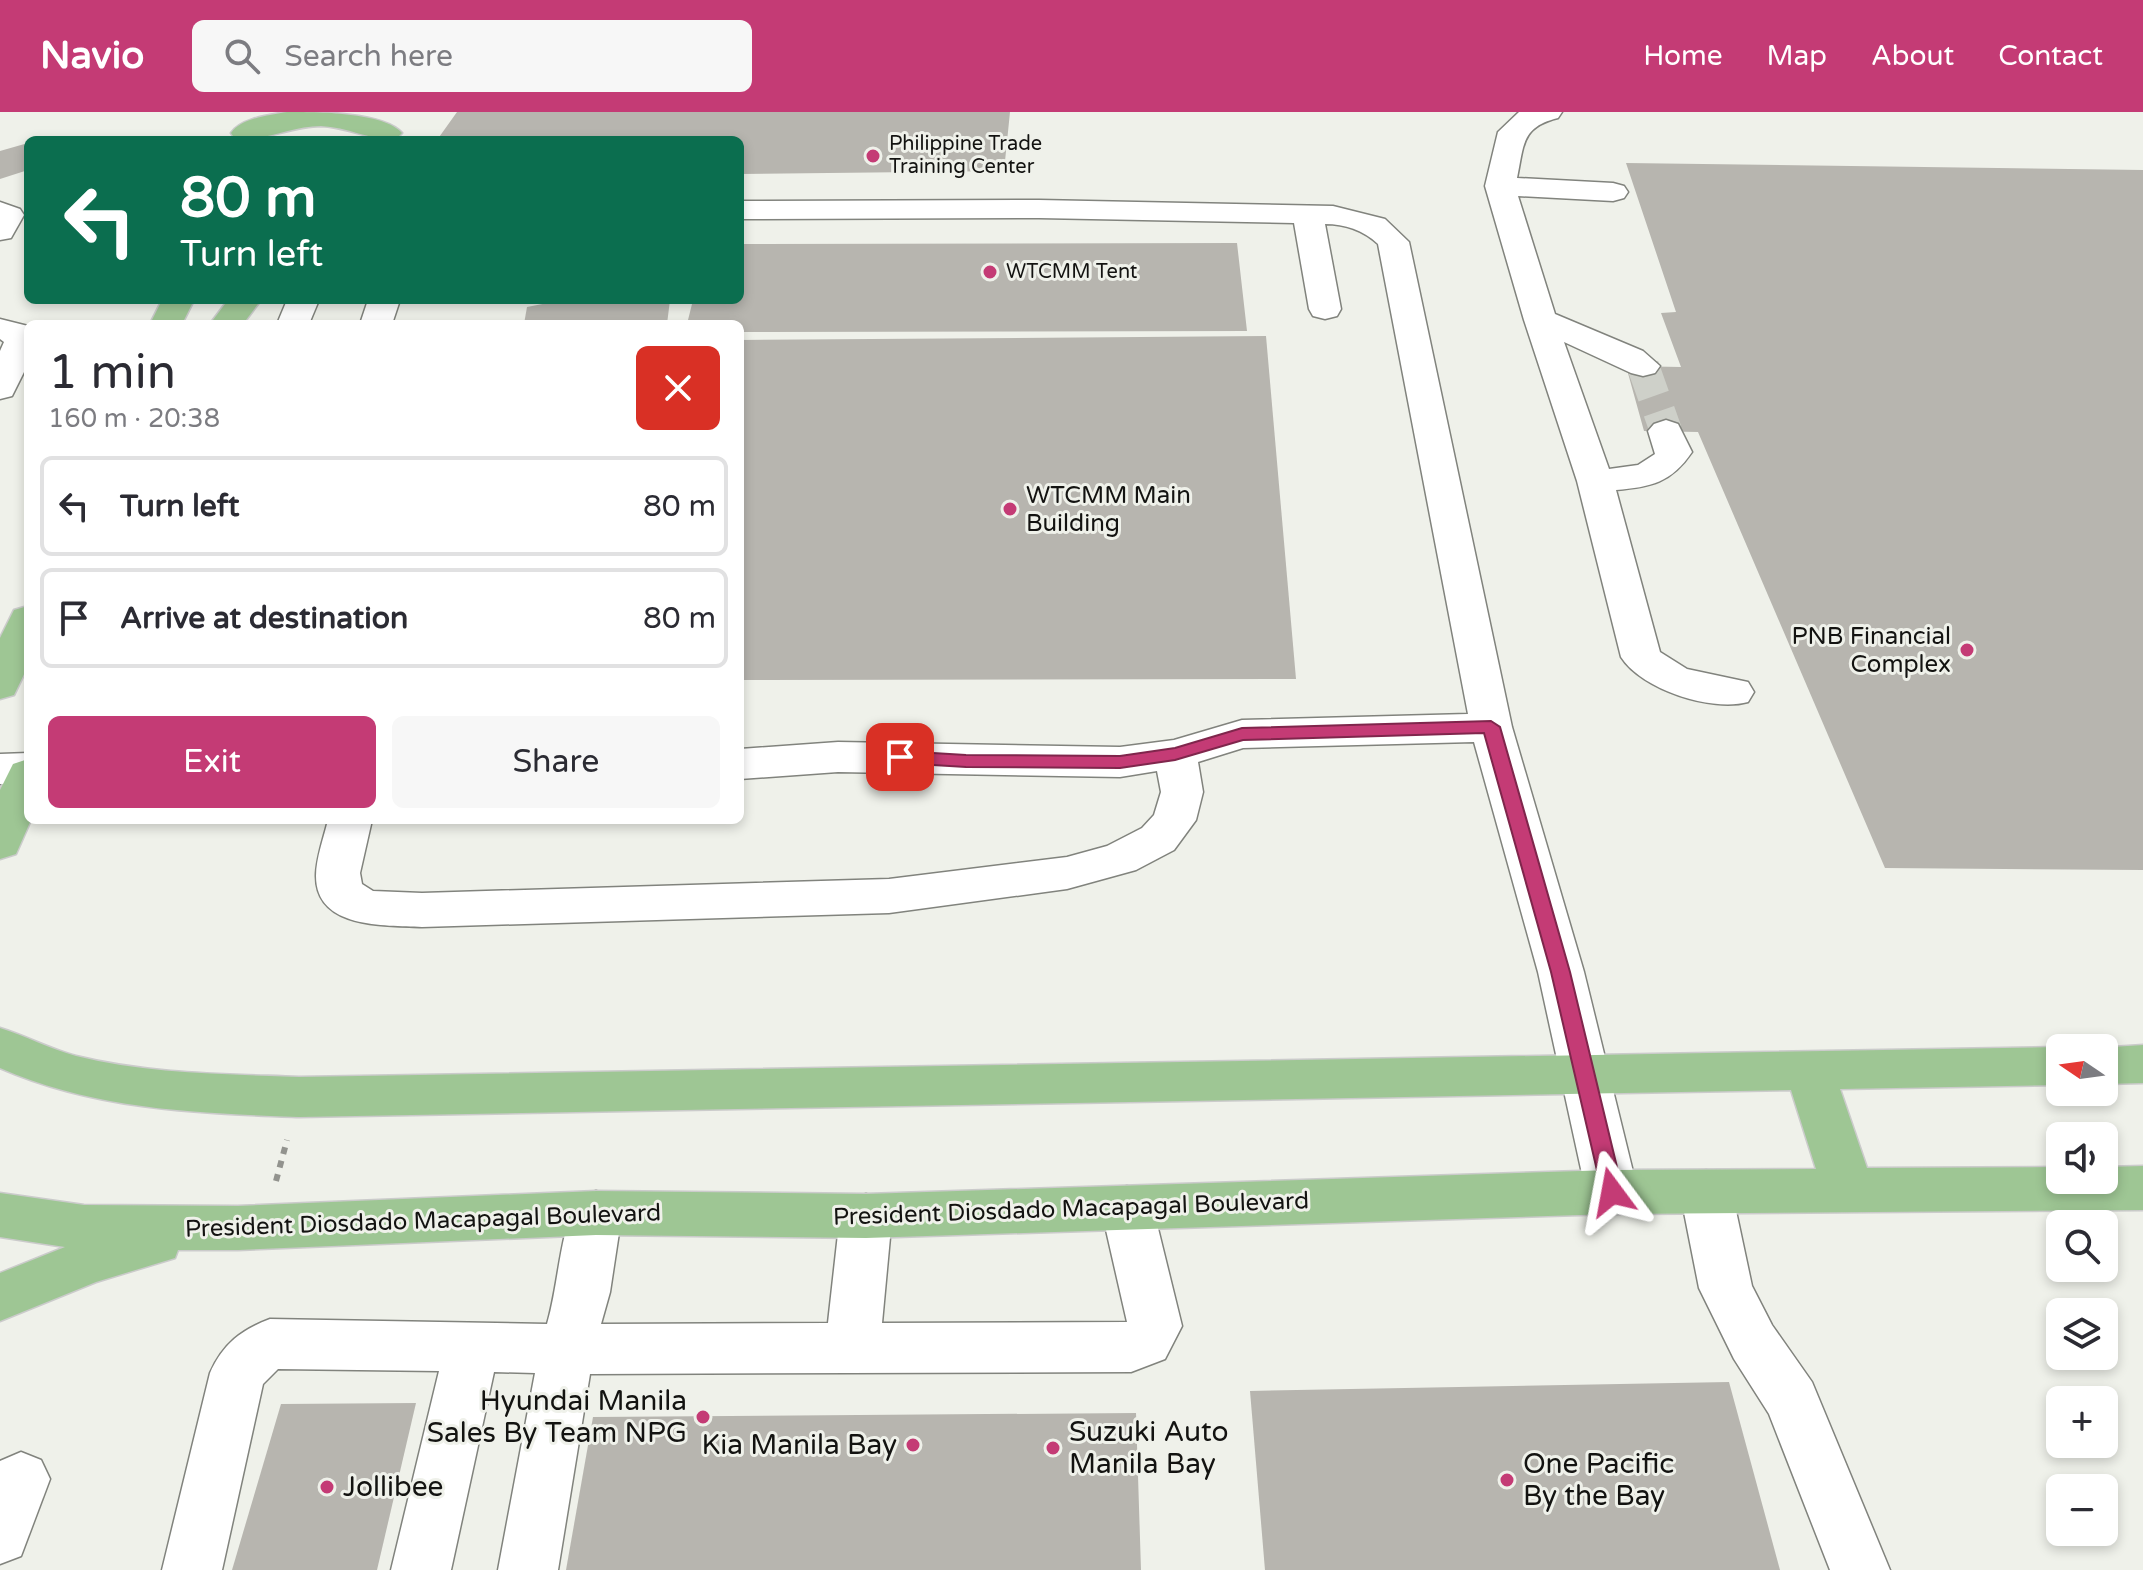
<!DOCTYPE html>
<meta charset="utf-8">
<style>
body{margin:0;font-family:"Varela Round",sans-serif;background:#f7f7f7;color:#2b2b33;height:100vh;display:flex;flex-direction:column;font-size:30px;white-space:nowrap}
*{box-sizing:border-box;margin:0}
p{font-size:26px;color:#7c7c81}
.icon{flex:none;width:44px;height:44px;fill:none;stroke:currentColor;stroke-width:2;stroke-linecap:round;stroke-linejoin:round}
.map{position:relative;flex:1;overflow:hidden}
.panel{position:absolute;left:24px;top:208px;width:720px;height:504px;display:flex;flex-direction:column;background:#fff;border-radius:12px;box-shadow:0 4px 12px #0003}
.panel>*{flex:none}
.hud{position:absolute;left:24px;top:24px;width:720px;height:168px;border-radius:12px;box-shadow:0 4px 12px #0003;background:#0b6e4f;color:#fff;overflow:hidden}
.needle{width:52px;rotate:283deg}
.fabs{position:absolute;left:2046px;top:922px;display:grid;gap:16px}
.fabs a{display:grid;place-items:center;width:72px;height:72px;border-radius:12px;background:#fff;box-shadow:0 4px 12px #0003;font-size:40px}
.pin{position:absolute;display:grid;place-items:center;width:68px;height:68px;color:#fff;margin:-34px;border-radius:16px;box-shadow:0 4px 12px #0006}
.me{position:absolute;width:88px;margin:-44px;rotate:347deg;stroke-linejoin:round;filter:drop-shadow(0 0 6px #0008)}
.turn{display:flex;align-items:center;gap:28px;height:168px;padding:0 24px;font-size:36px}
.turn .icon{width:104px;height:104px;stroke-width:2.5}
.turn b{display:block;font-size:56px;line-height:68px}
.round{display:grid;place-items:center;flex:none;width:84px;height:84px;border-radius:12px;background:#f7f7f7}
.summary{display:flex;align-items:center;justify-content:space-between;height:136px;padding:0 24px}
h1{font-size:48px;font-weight:600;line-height:60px}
.cta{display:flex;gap:16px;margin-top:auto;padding:16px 24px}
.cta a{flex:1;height:92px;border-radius:12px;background:#c43b75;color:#fff;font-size:32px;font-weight:600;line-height:92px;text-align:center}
.cta a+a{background:#f7f7f7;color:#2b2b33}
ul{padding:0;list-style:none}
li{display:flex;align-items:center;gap:24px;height:100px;margin:0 16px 12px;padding:0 8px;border:4px solid #e1e1e2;border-radius:12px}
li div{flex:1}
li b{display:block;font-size:30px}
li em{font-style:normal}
header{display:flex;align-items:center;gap:48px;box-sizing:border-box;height:112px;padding:0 40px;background:#c43b75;color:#fff}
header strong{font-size:38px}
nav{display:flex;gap:44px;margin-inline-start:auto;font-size:28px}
.search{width:560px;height:72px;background:#f7f7f7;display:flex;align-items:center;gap:20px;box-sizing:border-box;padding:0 28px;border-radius:12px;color:#7c7c81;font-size:30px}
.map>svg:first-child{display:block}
.building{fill:#b7b5af}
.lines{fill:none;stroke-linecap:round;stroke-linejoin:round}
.minor-tunnel{stroke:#ced0c9;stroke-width:32;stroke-dasharray:32 16;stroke-linecap:butt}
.minor-casing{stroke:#81837d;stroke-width:3}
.major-casing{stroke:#cbcbcb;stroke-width:3}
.path{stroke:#92938e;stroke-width:6;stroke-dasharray:7 7;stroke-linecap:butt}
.minor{fill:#fff;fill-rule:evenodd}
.major{fill:#9ec694;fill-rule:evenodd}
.route{fill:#c43b75;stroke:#7f264c;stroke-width:2}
.poi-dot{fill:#c43b75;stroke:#eff1ea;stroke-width:3}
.labels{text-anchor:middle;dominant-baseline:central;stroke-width:6;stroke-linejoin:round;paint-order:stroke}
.far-poi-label{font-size:20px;fill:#131311;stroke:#eff1ea;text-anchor:start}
.poi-label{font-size:24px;fill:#131311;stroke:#eff1ea;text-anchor:start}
.street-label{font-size:24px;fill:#131311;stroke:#eff1ea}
.near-poi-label{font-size:28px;fill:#131311;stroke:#eff1ea;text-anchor:start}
</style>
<header>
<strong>Navio</strong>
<div class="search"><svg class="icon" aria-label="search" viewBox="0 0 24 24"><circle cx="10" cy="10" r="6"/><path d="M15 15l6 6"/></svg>Search here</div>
<nav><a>Home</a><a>Map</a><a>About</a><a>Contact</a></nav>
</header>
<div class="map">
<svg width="2143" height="1458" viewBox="0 0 2143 1458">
<rect width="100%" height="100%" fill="#eff1ea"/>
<g class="building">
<polygon points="457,0 1010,0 1004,59 740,62 740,28 437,28"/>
<polygon points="28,31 28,58 0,67 0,39"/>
<polygon points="1626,51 2143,58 2143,758 1885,756 1698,320 1644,319 1626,254 1681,255 1661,201 1676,200"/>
<polygon points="1237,131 1247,219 740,220 740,212 687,212 693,188 740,188 740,132"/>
<polygon points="563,188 670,188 667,212 524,212 527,195"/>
<polygon points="1266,224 1296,567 740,568 740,228"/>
<polygon points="1729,1270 1780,1458 1265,1458 1250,1279"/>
<polygon points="416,1291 377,1458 232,1458 281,1292"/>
<polygon points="1136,1301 1141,1458 566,1458 593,1305"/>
</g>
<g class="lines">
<polyline class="minor-tunnel" points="1643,254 1666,319"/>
<g class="minor-casing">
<g id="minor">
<path d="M1519 0H1562L1558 6C1521 15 1524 33 1517 66L1613 71 1624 74 1628 80 1624 86 1613 89 1518 84 1555 202 1643 239 1660 254 1655 261 1643 264 1631 261 1564 230 1609 357 1638 353 1655 342 1648 319 1654 312 1666 308 1678 312 1692 340C1671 371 1651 375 1616 378L1660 540 1687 557 1748 570 1754 580 1748 590C1712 600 1642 578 1621 545L1577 369 1524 208 1485 74 1498 20Z"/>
<path d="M1039 88 1333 94 1385 107 1409 130 1512 615 1584 860 1638 1080 1630 1095 1612 1102 1594 1095 1586 1080 1538 860 1474 630 1243 636 1198 650 1203 680 1196 708 1174 738 1136 758 1067 777 889 801 422 815C384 813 316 817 316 764 316 746 324 725 328 708H372L360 761 362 772 373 779 422 781 889 767 1067 745 1107 734 1142 716 1154 703 1161 680 1157 659 1120 665 838 660 740 667V637L838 630 1120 635 1174 628 1242 608 1468 602 1378 132C1363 118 1345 112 1325 112L1341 197 1337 204 1325 207 1313 204 1309 197 1294 111 1039 106 740 107V89Z"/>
<polygon points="0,90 20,97 24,103 11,126 0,128"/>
<polygon points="287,188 319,188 309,212 277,212"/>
<polygon points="368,188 400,188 392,212 360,212"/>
<polygon points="0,207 28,214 28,252 12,284 0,287 0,239 4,230 0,227"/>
<polygon points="28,641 28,671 0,672 0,642"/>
<polygon points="1706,1058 1724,1065 1732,1080 1752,1174 1772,1213 1812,1270 1890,1458 1830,1458 1769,1302 1734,1247 1699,1176 1680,1080 1688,1065"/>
<path d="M1127 1074 1145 1080 1153 1096 1182 1214 1165 1247 1131 1260 590 1262 558 1458H498L535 1261 494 1260 451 1458H391L439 1259 278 1257 263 1272 222 1458H162L210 1261C223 1232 241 1218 270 1207L547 1212C559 1171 559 1123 578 1085L596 1079 614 1085 622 1101 610 1180 601 1212 828 1211 840 1104 848 1088 866 1082 884 1088 892 1104 882 1211 1127 1210 1101 1096 1109 1080Z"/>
<polygon points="21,1340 41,1348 50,1367 21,1444 0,1452 0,1349"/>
</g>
</g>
<g class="major-casing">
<g id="major">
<path d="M287 0C316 0 384 0 402 21L395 28C370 28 347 15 321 14 291 14 260 31 235 27L231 21C241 6 270 3 287 0Z"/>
<polygon points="162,188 194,188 182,212 150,212"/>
<polygon points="228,188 261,188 243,212 210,212"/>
<polygon points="28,494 28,554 14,583 0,587 0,526 14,498"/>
<polygon points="28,647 28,708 31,708 16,742 0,747 0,678 13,652"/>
<path d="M0 916C26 924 50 937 76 944 149 962 224 962 299 965L2060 935 2064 936H2060V973L1840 977 1867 1056 2060 1055V1068H2104V1055L2143 1054V1098L1612 1102 866 1126 596 1123 238 1138H178L175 1146 96 1170 0 1209V1161L65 1135 0 1125V1081L84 1093 238 1094 596 1079 866 1082 1612 1058 1816 1057 1791 978 299 1005C196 1001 96 998 0 956Z"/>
<polygon points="2143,933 2143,971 2104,972 2104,936 2097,936"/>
</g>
</g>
<polyline class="path" points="276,1069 287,1028"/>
<use href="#minor" class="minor"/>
<use href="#major" class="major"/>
</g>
<polygon class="route" points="1491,609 1500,615 1570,860 1623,1080 1620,1087 1612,1089 1605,1087 1602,1080 1551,860 1484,621 1243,628 1175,648 1120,656 966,655 900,651 891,645 900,639 966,643 1120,644 1175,636 1242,616"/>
<g class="poi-dot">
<circle cx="873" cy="44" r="8"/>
<circle cx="990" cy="160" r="8"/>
<circle cx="1010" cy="397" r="8"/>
<circle cx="1967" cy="538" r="8"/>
<circle cx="703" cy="1305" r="8"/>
<circle cx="913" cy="1333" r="8"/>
<circle cx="1053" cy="1336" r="8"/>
<circle cx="1507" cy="1368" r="8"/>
<circle cx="327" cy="1375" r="8"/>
</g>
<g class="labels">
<g class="far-poi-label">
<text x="889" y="32">Philippine Trade<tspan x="889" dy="23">Training Center</tspan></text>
<text x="1006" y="160">WTCMM Tent</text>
</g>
<g class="poi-label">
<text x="1026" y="383">WTCMM Main<tspan x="1026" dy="28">Building</tspan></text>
<text x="1951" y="524" text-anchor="end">PNB Financial<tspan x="1951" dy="28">Complex</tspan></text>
</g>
<g class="street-label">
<text transform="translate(1071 1097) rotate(-2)">President Diosdado Macapagal Boulevard</text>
<text transform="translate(423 1109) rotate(-2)">President Diosdado Macapagal Boulevard</text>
</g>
<g class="near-poi-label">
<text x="687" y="1289" text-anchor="end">Hyundai Manila<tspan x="687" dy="32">Sales By Team NPG</tspan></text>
<text x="1069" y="1320">Suzuki Auto<tspan x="1069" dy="32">Manila Bay</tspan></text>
<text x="897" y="1333" text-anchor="end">Kia Manila Bay</text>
<text x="1523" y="1352">One Pacific<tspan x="1523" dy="32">By the Bay</tspan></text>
<text x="343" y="1375">Jollibee</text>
</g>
</g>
</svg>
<div class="fabs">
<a><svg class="needle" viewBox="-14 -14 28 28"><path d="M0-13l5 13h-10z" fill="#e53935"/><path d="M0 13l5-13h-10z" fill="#7c7c81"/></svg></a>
<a><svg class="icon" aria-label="sound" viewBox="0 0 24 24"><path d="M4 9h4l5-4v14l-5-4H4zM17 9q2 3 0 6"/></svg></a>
<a><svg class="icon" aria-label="search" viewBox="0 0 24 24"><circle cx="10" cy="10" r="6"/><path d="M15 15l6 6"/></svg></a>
<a><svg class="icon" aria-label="layers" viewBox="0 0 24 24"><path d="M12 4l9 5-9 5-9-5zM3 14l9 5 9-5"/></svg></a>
<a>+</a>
<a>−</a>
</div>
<div class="pin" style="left:900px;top:645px;background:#d93025"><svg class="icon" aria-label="arrive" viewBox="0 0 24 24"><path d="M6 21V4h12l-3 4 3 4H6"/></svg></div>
<svg class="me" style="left:1612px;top:1080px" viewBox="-20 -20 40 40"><path d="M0-17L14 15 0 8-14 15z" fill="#c43b75" stroke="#fff" stroke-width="4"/></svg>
<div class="hud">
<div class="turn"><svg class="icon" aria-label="left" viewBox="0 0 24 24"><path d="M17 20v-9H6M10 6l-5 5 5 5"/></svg><div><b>80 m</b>Turn left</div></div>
</div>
<section class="panel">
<div class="summary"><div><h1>1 min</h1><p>160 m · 20:38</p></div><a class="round" style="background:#d93025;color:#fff"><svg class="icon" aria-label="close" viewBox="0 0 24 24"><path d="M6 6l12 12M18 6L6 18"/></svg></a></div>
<ul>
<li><svg class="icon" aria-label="left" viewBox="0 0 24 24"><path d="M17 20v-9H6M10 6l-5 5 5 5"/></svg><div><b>Turn left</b></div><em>80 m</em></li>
<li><svg class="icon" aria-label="arrive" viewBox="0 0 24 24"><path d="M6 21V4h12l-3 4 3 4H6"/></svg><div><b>Arrive at destination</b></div><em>80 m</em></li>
</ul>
<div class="cta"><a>Exit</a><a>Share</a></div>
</section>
</div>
